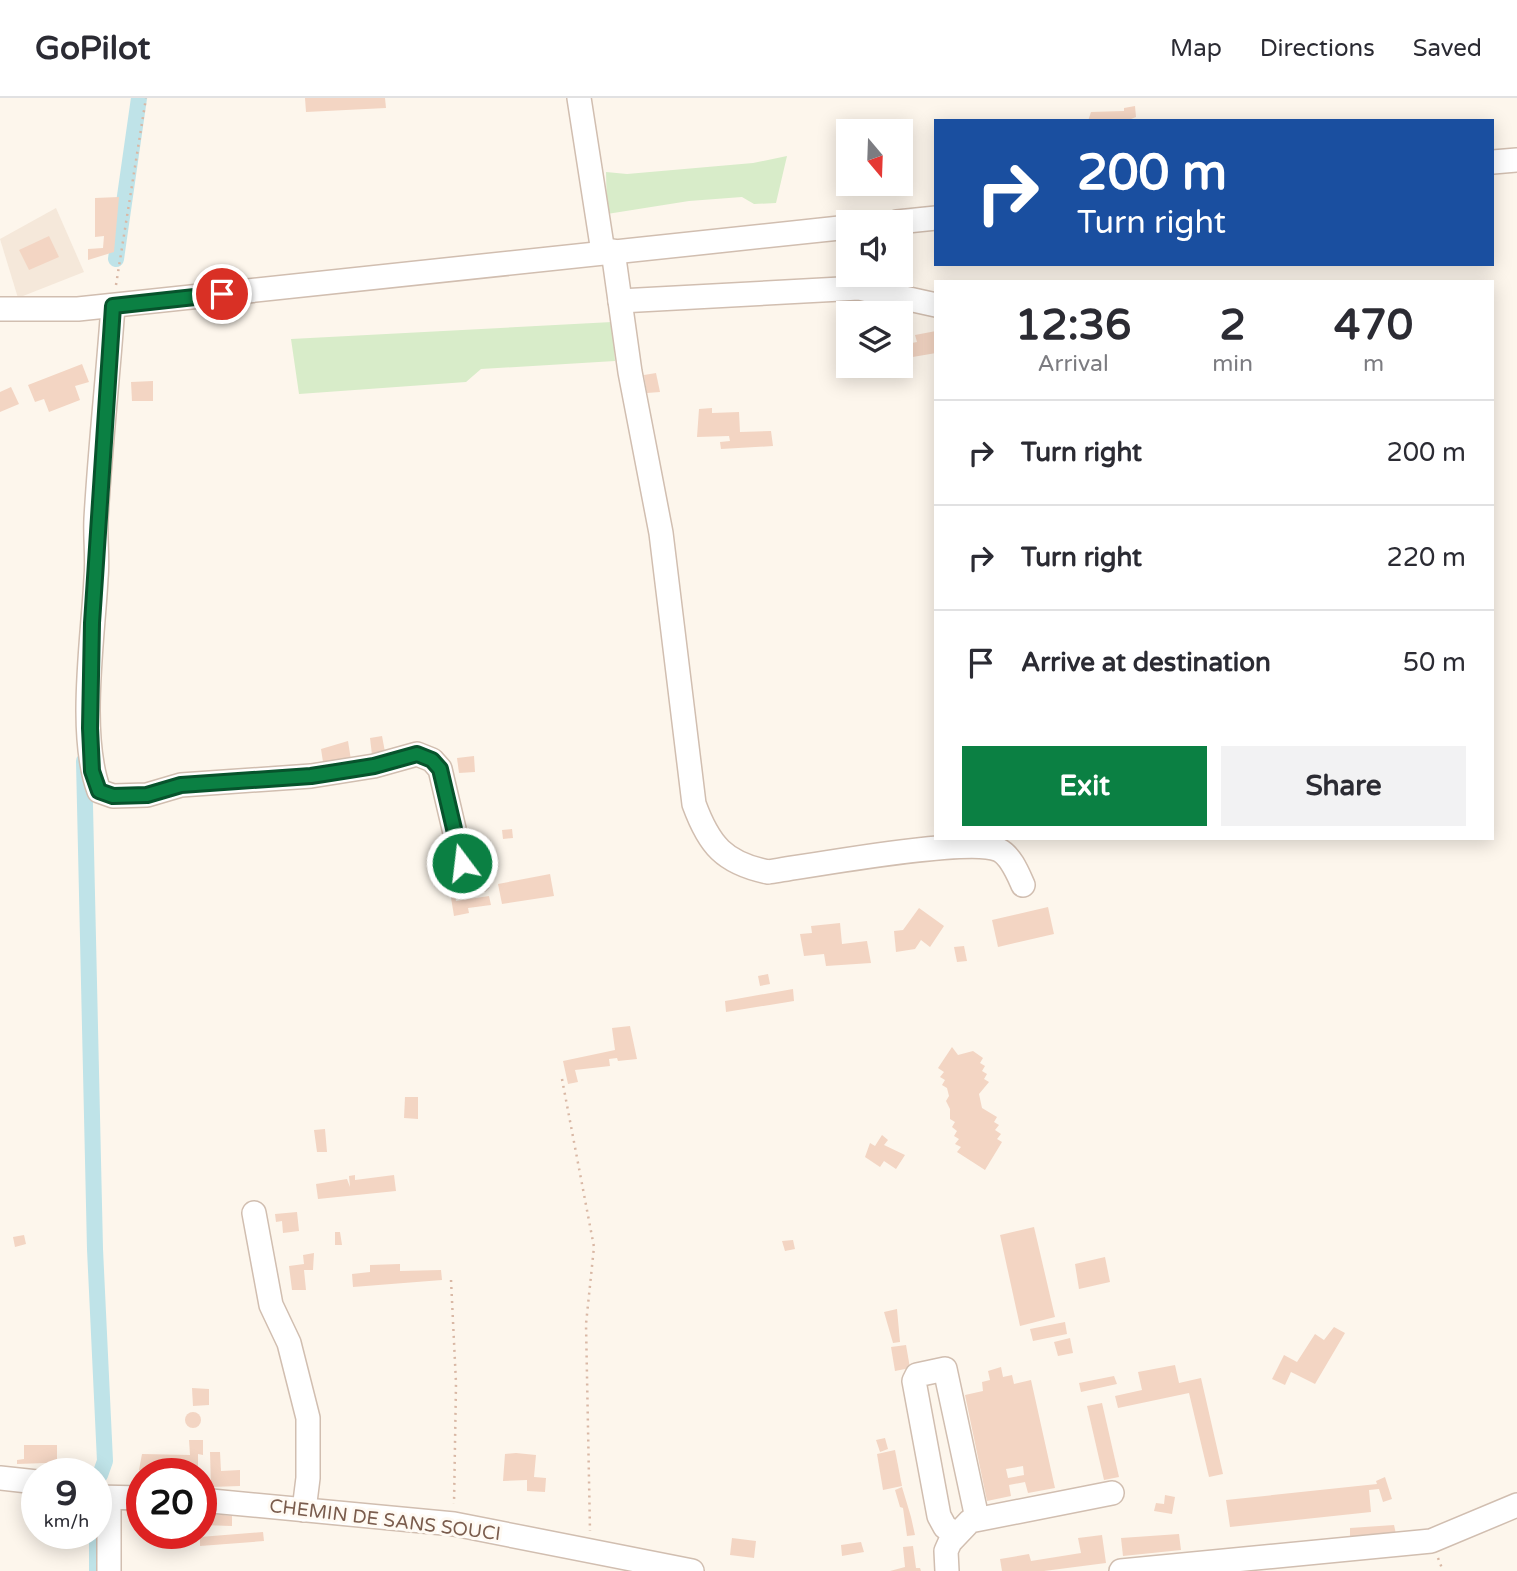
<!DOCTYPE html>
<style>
body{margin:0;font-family:"Varela Round",sans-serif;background:#f2f2f3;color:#2b2b33;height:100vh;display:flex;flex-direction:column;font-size:26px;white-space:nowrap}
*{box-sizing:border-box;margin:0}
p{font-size:23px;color:#7c7c81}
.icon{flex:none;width:38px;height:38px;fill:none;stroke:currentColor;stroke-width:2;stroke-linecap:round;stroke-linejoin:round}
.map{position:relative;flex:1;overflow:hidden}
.drawer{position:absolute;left:934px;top:182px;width:560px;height:560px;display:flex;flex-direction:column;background:#fff;border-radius:0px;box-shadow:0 4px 18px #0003}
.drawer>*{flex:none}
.hud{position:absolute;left:934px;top:21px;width:560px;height:147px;border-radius:0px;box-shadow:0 4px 18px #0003;background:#1a4fa0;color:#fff;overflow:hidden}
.needle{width:46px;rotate:161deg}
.buttons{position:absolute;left:836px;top:21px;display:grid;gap:14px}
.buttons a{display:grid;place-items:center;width:77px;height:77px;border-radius:0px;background:#fff;box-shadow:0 4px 18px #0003;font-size:35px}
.speed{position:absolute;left:21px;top:1360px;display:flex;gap:14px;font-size:35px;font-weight:700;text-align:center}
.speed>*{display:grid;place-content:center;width:91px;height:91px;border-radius:50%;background:#fff;box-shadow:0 4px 18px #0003;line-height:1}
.speed small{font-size:18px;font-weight:400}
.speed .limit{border:10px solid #d22;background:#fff;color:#111}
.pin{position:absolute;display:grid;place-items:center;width:60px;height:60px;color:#fff;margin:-30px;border:4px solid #fff;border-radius:50%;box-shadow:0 2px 7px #0007}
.me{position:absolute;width:77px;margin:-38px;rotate:345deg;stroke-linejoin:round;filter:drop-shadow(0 0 5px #0008)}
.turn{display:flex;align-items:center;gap:24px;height:147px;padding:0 28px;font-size:32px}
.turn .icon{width:91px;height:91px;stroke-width:2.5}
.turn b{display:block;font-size:49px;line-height:60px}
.eta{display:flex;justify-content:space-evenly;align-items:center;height:119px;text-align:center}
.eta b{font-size:42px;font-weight:700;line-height:49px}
.action{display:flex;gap:14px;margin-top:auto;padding:14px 28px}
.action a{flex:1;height:80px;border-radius:0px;background:#0b8043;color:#fff;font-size:28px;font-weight:700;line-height:80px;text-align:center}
.action a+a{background:#f2f2f3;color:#2b2b33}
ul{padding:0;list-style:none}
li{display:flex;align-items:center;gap:21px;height:105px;padding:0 28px;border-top:2px solid #e1e1e2}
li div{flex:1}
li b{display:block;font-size:26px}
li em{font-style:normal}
header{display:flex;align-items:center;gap:42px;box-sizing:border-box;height:98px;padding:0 35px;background:#fff;border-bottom:2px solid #e1e1e2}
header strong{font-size:33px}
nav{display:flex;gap:38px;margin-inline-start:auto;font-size:24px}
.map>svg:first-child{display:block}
.residential{fill:#f5e8da}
.green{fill:#d8ecc9}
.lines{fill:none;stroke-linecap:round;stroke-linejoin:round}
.canal{stroke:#bfe3e8;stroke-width:16}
.building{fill:#f3d5c3;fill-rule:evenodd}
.minor-casing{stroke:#d1beb0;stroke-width:26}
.path{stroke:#d9b8a5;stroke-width:2.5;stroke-dasharray:2 5;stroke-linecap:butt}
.minor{stroke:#fff;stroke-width:23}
.route-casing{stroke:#07532c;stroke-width:18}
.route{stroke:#0b8043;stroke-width:12}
.labels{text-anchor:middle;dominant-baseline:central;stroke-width:6;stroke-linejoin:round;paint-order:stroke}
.street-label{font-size:19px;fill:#7a5c4d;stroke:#fffaf3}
</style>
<header>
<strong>GoPilot</strong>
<nav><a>Map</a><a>Directions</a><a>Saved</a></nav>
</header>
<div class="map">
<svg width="1517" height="1473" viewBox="0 0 1517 1473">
<rect width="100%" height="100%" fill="#fdf6ec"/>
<polygon class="residential" points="56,110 84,174 18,200 0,141"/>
<g class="green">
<polygon points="787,58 776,105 754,106 742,99 689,103 607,116 606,74 627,76 753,65"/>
<polygon points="612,224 615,263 481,271 466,284 299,296 291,241"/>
</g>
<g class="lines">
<g class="canal">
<polyline points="116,161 139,0"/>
<polyline points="84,663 95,1151 105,1363 100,1377"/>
<polyline points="97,1411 97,1473"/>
</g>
</g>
<g class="building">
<polygon points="305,0 385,0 386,10 306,14"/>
<polygon points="1135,8 1136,19 1126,23 1088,23 1091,14 1124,13 1124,10"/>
<polygon points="119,99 114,154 88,162 88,151 103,150 104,138 95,139 95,100"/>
<polygon points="49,138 59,159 29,172 19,152"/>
<polygon points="936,233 936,255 901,261 901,247 917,244 915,237"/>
<polygon points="82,266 89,284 75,288 80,302 49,314 44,301 35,304 28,287"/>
<polygon points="656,275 660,294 647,295 644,277"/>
<polygon points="153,283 153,303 132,303 131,284"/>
<polygon points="11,289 19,306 0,314 0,294"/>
<polygon points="712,310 712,315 739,314 740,334 771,333 773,348 721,351 720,344 730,343 729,338 697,339 699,311"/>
<polygon points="382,638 385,654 372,657 370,640"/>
<polygon points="348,643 351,662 313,669 313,665 323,664 321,651"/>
<polygon points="474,658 475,674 459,675 457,660"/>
<polygon points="512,731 513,740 503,741 502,732"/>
<polygon points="450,737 458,777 459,791 454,792 456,803 489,798 491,807 468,810 469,815 454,818 441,739"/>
<polygon points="550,776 554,798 502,806 498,786"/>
<polygon points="1048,809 1054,836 998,849 992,822"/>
<polygon points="919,810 944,828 930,849 921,842 915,851 896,854 894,833 903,832"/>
<polygon points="840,825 842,846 867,843 871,865 826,868 824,856 804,858 800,836 812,835 811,828"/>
<polygon points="964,848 967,863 957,864 954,849"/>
<polygon points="768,876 770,886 760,888 758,878"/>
<polygon points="793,891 794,903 726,914 725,903"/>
<polygon points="630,928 637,961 618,963 617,960 609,961 610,968 575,972 578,984 568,986 563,963 615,952 612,930"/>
<polygon points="952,949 958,957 973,953 983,960 980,965 985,968 982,973 987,976 984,981 989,984 979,996 982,1010 997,1019 994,1024 999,1027 995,1032 1001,1036 997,1041 1002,1044 985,1072 957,1054 961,1049 955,1046 959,1041 954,1038 957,1033 952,1029 955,1024 950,1021 950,1011 946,1003 949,998 947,990 942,987 945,982 940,979 944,974 938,970"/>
<polygon points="405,999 418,999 418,1021 404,1020"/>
<polygon points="325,1031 327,1054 317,1054 314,1032"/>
<polygon points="882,1037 888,1042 884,1047 905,1057 896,1071 884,1063 880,1069 865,1059 870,1045 875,1048"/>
<polygon points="355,1077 355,1082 394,1077 396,1093 318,1101 316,1086 347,1081 350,1089 349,1078"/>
<polygon points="297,1114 299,1133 283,1135 282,1123 276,1124 275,1116"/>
<polygon points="1034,1129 1055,1219 1020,1228 1000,1137"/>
<polygon points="335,1134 340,1134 342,1147 335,1147"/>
<polygon points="24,1137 26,1146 15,1149 13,1139"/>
<polygon points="793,1142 795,1151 785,1153 782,1143"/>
<polygon points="314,1155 313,1172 304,1172 306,1192 292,1192 289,1168 304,1166 303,1157"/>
<polygon points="1105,1159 1110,1184 1079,1191 1075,1166"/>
<polygon points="400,1166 400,1173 441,1172 442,1182 353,1189 352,1176 370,1174 370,1167"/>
<polygon points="897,1211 900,1244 893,1245 884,1214"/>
<polygon points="1065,1224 1067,1236 1033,1243 1030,1231"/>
<polygon points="1334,1229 1345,1235 1315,1286 1291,1274 1285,1287 1272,1281 1284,1257 1297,1264 1315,1236 1324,1242"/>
<polygon points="1070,1240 1073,1255 1058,1258 1054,1244"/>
<polygon points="906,1247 910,1270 895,1273 891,1249"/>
<polygon points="1175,1267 1179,1285 1201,1280 1223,1376 1209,1379 1189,1295 1118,1310 1115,1298 1142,1292 1138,1274"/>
<path d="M1001 1269 1003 1279 1012 1277 1014 1286 1031 1282 1055 1390 1028 1395 1025 1384 1009 1387 1011 1398 987 1403 965 1297 983 1293 982 1284 990 1282 988 1273ZM1023 1368 1024 1377 1008 1380 1006 1371Z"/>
<polygon points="1114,1278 1117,1286 1081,1294 1079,1285"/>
<polygon points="192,1290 209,1291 209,1307 193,1308"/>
<polygon points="1102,1305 1119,1379 1104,1382 1087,1308"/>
<circle cx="193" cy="1322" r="8"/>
<polygon points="885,1340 888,1351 880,1354 876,1342"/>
<polygon points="189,1342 203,1342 203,1357 198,1356 198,1372 163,1376 144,1376 139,1372 142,1356 190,1357"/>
<polygon points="24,1347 57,1347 57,1374 46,1374 46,1365 17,1366 17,1362 24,1361"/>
<polygon points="895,1352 902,1388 883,1392 877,1356"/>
<polygon points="210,1354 220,1354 221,1373 240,1372 240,1388 211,1389"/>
<polygon points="516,1355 536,1357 534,1379 546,1380 545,1394 527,1393 527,1382 503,1383 505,1356"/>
<polygon points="1385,1379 1392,1401 1383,1404 1379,1391 1369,1392 1371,1414 1230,1429 1226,1402 1377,1386 1376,1383"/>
<polygon points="902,1389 911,1419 915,1437 907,1438 903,1410 900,1409 895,1392"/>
<polygon points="1165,1397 1175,1399 1172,1416 1154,1413 1156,1405 1164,1406"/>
<polygon points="201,1411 206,1411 205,1415 232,1418 232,1428 201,1427"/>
<polygon points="1394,1427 1396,1436 1350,1439 1350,1430"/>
<polygon points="263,1434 264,1443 200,1448 200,1439"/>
<polygon points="1179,1436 1181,1452 1123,1458 1121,1440"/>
<polygon points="1102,1437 1106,1465 1044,1473 1002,1473 1000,1461 1029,1456 1031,1463 1081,1455 1078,1440"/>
<polygon points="732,1440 756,1443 754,1460 730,1457"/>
<polygon points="861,1444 864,1454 842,1458 841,1447"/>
<polygon points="913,1448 916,1470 920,1470 921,1473 890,1473 905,1469 903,1449"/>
</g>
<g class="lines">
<g class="minor-casing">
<g id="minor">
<polyline points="579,0 603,154"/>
<polyline points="1493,64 1517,62"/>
<polyline points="897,124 936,120"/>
<path d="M613 153 630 274 661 435 694 706C709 747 724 765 768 774 809 768 970 738 999 752 1011 758 1018 776 1023 787"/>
<polyline points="620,203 859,190 936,207"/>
<path d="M113 208C108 279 100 350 96 421 95 441 98 461 96 480 93 541 78 636 99 693L113 698 147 697 181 687 311 678 374 668 417 656 432 662 440 671 462 765 479 782"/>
<polyline points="0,211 78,211 849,129"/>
<polyline points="254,1115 271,1207 289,1245 308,1320 308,1380 304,1412"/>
<polyline points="0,1380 37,1384"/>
<polyline points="96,1399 142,1400"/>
<polyline points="201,1402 454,1426 692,1473"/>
<polyline points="956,1436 945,1429 939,1418 914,1283 917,1277 945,1271 977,1420"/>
<polyline points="109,1473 109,1401"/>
<polyline points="947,1473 946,1453 950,1444 970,1423 1112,1395"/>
<polyline points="1121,1473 1431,1443 1517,1407"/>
</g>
</g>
<g class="path">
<polyline points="116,187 146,0"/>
<polyline points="562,981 594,1149 586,1226 590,1433"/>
<polyline points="451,1182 456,1285 454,1406"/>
<polyline points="1438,1460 1443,1473"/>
</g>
<use href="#minor" class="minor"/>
</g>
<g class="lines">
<g class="route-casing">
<polyline id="route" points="222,196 113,208 92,525 90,630 92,673 99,693 113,698 147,697 181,687 311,678 374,668 417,656 432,662 440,671 462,765"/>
</g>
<use href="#route" class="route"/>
</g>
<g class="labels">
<g class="street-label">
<text transform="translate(385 1422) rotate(7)">CHEMIN DE SANS SOUCI</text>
</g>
</g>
</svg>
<div class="buttons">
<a><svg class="needle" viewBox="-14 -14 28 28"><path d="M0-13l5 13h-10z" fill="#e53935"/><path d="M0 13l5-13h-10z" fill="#7c7c81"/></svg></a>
<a><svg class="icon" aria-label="sound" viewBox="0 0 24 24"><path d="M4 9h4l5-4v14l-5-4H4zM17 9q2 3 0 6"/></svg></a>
<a><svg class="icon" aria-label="layers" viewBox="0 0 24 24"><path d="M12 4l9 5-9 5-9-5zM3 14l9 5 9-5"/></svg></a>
</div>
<div class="speed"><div>9<small>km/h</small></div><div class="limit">20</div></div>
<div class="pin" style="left:222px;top:196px;background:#d93025"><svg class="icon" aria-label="arrive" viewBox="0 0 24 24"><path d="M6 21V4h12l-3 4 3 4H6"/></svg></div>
<svg class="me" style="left:462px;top:765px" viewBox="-20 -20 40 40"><circle r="17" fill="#0b8043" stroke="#fff" stroke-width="3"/><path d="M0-11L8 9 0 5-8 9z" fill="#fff"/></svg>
<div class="hud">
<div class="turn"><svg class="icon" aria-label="right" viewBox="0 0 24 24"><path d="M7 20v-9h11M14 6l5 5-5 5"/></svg><div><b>200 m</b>Turn right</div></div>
</div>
<section class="drawer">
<div class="eta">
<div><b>12:36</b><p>Arrival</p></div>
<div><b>2</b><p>min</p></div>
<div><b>470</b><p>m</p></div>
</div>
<ul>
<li><svg class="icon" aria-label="right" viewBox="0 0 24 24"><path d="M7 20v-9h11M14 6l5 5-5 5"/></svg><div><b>Turn right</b></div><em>200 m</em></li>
<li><svg class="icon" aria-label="right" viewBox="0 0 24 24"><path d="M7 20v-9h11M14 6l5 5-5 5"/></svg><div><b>Turn right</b></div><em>220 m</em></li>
<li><svg class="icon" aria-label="arrive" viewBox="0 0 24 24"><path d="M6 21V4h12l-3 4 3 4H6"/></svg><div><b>Arrive at destination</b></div><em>50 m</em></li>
</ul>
<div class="action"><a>Exit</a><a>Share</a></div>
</section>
</div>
